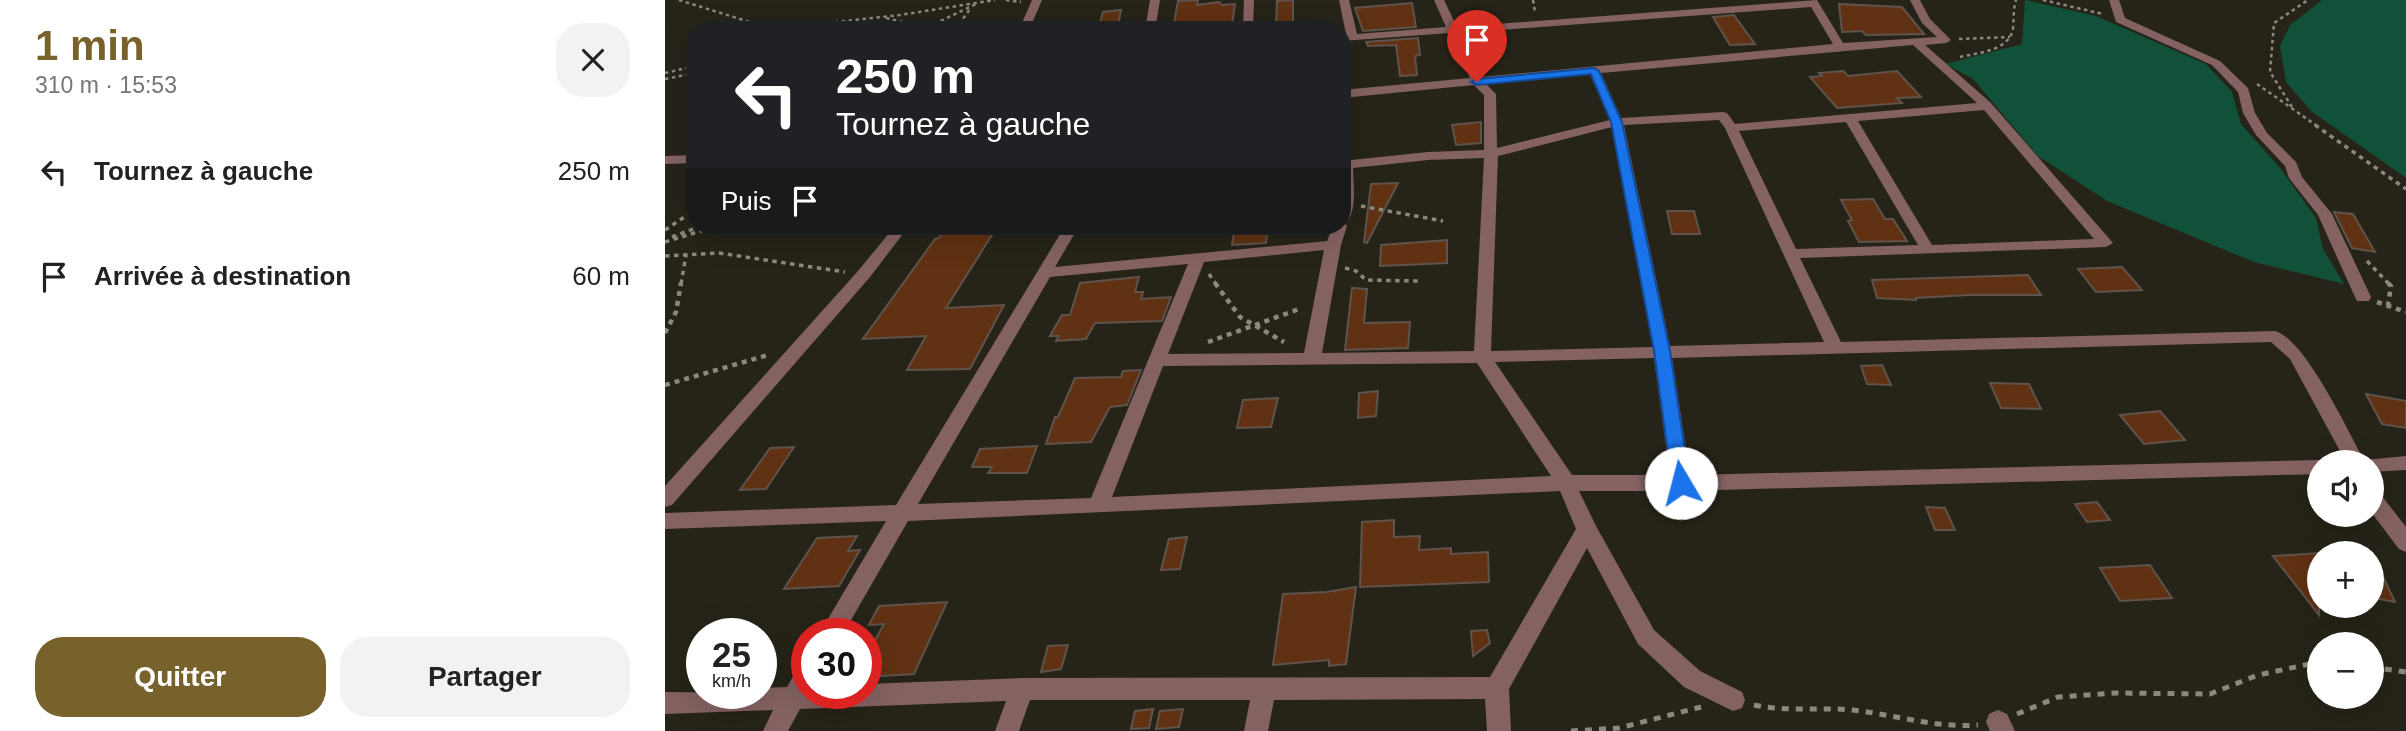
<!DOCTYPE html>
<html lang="fr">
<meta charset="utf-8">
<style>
body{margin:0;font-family:Arial,sans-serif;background:#f2f2f2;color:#222;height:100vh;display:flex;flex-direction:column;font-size:26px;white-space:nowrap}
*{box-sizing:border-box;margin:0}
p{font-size:23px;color:#767676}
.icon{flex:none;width:38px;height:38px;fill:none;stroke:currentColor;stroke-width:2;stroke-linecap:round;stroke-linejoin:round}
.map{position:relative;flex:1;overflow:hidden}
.panel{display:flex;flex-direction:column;background:#fff;width:665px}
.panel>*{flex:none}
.top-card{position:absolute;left:21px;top:21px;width:665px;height:214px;border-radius:28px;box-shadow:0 7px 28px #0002;background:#202124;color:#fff;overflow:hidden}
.buttons{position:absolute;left:1642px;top:450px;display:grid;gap:14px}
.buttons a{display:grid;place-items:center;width:77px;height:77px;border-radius:50%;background:#fff;box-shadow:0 7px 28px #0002;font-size:35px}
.speed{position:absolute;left:21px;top:618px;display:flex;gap:14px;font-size:35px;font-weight:700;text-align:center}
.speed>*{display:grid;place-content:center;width:91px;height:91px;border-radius:50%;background:#fff;box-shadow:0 7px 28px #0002;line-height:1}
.speed small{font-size:18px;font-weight:400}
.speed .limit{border:10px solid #d22;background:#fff;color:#111}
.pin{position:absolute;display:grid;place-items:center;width:60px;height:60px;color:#fff;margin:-72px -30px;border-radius:50% 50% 50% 0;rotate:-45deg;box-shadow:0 0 7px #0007}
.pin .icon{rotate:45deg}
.me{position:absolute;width:77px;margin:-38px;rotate:352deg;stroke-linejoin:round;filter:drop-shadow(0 0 5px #0008)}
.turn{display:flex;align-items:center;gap:24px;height:147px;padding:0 35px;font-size:32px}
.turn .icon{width:91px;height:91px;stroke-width:2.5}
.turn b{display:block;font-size:49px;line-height:60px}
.then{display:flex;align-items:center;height:66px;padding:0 35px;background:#0003;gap:14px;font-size:26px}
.round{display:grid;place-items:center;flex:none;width:74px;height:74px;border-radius:28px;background:#f2f2f2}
.head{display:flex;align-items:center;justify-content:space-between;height:119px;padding:0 35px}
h1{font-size:42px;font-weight:700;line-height:52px;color:#76622a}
.action{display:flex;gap:14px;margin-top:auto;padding:14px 35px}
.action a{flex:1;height:80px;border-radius:28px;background:#76622a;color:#fff;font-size:28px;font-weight:700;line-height:80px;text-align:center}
.action a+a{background:#f2f2f2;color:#222}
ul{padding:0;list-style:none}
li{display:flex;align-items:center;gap:21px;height:105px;padding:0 35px}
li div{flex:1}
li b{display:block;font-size:26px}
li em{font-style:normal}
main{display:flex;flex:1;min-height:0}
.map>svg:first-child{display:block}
.green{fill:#115039}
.building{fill:#603112;stroke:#5f534c;stroke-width:2}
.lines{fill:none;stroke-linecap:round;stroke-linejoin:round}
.path-far3{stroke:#8b897f;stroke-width:2.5;stroke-dasharray:3.5 3.5;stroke-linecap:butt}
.path-far2{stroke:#8b897f;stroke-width:3.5;stroke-dasharray:4.5 4.5;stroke-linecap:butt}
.path-far1{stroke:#8b897f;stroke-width:4.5;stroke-dasharray:5 5;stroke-linecap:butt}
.path{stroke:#8b897f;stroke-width:5;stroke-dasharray:7 7;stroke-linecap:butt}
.minor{fill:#856262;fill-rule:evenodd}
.route{fill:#1a73e8;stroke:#114b97;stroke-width:2}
</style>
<main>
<section class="panel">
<div class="head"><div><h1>1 min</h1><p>310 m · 15:53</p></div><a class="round"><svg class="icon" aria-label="close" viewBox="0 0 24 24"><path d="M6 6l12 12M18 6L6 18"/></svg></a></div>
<ul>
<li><svg class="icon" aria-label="left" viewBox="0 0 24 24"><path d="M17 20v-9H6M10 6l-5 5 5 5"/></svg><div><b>Tournez à gauche</b></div><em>250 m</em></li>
<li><svg class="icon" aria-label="arrive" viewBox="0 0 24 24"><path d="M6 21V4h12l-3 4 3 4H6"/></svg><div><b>Arrivée à destination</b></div><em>60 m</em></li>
</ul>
<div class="action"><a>Quitter</a><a>Partager</a></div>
</section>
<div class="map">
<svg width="1741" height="731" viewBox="0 0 1741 731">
<rect width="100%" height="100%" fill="#262418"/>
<g class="green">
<polygon points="1360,0 1431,16 1541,64 1567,92 1576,124 1615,168 1651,218 1658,249 1679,284 1589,262 1442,201 1373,156 1308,79 1281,64 1357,44"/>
<polygon points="1657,0 1741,0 1741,178 1646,111 1621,82 1615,46 1625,25"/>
</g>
<g class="building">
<polygon points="533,0 532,5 554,2 557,5 570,4 567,25 514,30 514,23 509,23 513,1"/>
<polygon points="628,0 628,22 611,24 612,1"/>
<polygon points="747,3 751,27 698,31 690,8"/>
<polygon points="1174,4 1237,7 1259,34 1201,35 1197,31 1177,32"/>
<polygon points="456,10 452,30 433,30 438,12"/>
<polygon points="1069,15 1090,44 1065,45 1048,17"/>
<polygon points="753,38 755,55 750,56 752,75 735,76 731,45 703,46 701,42"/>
<polygon points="1178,71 1183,76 1232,71 1256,97 1232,98 1237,103 1172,108 1145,77 1157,76 1154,73"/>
<polygon points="816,122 816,143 791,145 787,125"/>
<polygon points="733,183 702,243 699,242 706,184"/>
<polygon points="1208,199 1220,219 1228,219 1242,241 1194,242 1183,221 1187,220 1176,200"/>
<polygon points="1002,211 1029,211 1035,234 1007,234"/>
<polygon points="1669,212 1688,214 1710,252 1687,248"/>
<polygon points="570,226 603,226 601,243 567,245"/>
<polygon points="332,227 281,308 339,305 305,369 242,370 261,336 198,339 270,239 274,238 280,229"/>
<polygon points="782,240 782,263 715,266 716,245"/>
<polygon points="1457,267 1477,290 1431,292 1413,269"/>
<polygon points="1363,275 1376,295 1303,295 1251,298 1251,300 1212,298 1207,280"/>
<polygon points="474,277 470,292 478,292 476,299 506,297 497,321 430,323 421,339 391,341 394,336 385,336 397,315 405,315 415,283"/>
<polygon points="687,288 702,289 699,323 745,322 743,348 680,350"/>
<polygon points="1217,365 1226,385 1202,384 1196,366"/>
<polygon points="476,370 462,405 445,407 426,442 381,444 390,417 393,417 410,378 456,377 458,371"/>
<polygon points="1325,383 1364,384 1376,409 1336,408"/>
<polygon points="713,391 711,416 693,418 694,393"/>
<polygon points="1701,394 1741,401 1741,428 1717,424"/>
<polygon points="613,398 606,427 572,428 578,400"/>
<polygon points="1495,411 1520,440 1479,444 1455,415"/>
<polygon points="372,446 362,473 323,473 327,467 307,467 315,449"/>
<polygon points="129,447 101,489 75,490 105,448"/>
<polygon points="1432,502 1445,520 1422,522 1410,504"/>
<polygon points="1261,507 1280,508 1290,530 1270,530"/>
<polygon points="729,520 729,537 755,536 754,550 786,548 786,554 823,552 824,582 695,587 697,522"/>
<polygon points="192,536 183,551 195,550 174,586 119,589 152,538"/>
<polygon points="522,537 515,569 496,570 504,539"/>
<polygon points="1706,551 1730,602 1709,598 1706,592"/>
<polygon points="1654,553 1654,615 1608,556"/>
<polygon points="1485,565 1507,598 1455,601 1435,568"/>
<polygon points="691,587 681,664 664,666 664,660 608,665 618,594 662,592"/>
<polygon points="282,602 249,674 201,677 201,657 219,624 204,625 214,606"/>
<polygon points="822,630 825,643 808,656 806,631"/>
<polygon points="403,645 396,669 376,672 383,646"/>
<polygon points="488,709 484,728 466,729 470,711"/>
<polygon points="518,709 514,727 491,729 495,711"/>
</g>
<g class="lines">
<g class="path-far3">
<polyline points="14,0 107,29"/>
<polyline points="341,0 356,2"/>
<polyline points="868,0 870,12"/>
<polyline points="1378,0 1438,14"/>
<polyline points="221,18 270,30"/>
<polyline points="263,27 313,3"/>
<polyline points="107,29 235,15 330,0"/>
<polyline points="290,30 305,9"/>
<polyline points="1294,39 1345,37"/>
<path d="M1295 57C1312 53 1344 51 1348 29 1349 19 1348 10 1351 0"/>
<polyline points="0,73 30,66"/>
<polyline points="0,79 30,73"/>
<polyline points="1592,84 1652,126"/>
<polyline points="1627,107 1605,72 1609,23 1643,0"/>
</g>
<g class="path-far2">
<polyline points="1650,125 1741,189"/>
<polyline points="696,206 778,221"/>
<polyline points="0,230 30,210"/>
<polyline points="7,237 36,226"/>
<polyline points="0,242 52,226"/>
<polyline points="0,256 54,253 180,272"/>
<polyline points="1702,261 1724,284"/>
<polyline points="680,268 691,271 701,280 754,281"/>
<polyline points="544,274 551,284"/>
<polyline points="16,284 21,255"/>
</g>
<g class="path-far1">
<polyline points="550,283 575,317 619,342"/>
<polyline points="1723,283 1726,286 1723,305"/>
<polyline points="1712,302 1741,312"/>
<polyline points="0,333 11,312 16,283"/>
<polyline points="543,342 637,308"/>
<polyline points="0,385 103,355"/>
</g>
<g class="path">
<polyline points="1706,667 1741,672"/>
<path d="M1089 705C1122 712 1155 707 1188 710 1230 715 1270 728 1313 725"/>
<polyline points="1352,714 1393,697 1451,693 1545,694 1593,675 1654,662"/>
<polyline points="906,731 954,728 1036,707"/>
</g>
<g class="minor">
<polygon points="367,0 377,0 364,30 354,30"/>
<polygon points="485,0 495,0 490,30 480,30"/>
<polygon points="579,0 589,0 588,30 578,30"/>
<path d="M674 0H684L692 34 781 27 769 0H779L792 27 1152 0 1178 43 1272 37 1257 23 1245 0H1255L1265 19 1286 40 1281 43 1260 45 1326 103 1448 243 1441 247 1135 258 1176 342 1610 331C1640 339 1683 431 1699 460L1741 456V470L1706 472V462H1681L1625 359 1606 342 1007 358 1025 475 1654 460 1661 462H1654V474L1016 491H914L931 526 989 630 1035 671 1077 692 1080 700 1077 708 1068 711 1019 687 973 644 922 548 844 689 846 731H822L820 699 609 700 603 731H579L585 700H365L354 731H330L341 701 135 709 123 731H98L108 710 0 714V692L96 693V688L122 687 134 666 142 663V693H201V684L357 678 825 677 911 529 895 491 243 521 178 634H154L221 521 0 529V513L231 505 400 226H414L390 267 662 241 668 226H677V161L763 152 819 150V95L809 85 677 98V90L805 78 784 33 677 41V35L681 34ZM1146 7 1168 44 816 77 794 33ZM1248 45 1312 103 1070 124 1062 113 1058 112 956 118 936 73ZM925 74 945 120 832 148 831 94 821 84ZM1319 110 1429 239 1267 245 1193 121ZM1054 120 1060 128 1159 342 1005 346 959 125ZM1181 122 1253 245 1131 249 1074 131ZM947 127 988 347 826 351 833 156ZM819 158 809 351 657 353 676 245 682 226 680 223C693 213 688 184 688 168L763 160ZM659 250 639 353 503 354 539 262ZM523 264 426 498 253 504 385 277ZM989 358 1005 475H907L830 362ZM812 363 886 476 447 497 498 366Z"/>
<polygon points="1444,0 1454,0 1460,18 1555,61 1583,88 1590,113 1602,133 1631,162 1637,177 1667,214 1706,297 1704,301 1692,301 1690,297 1653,215 1624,178 1620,166 1591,135 1578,113 1573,92 1547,65 1451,22"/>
<polygon points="30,155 30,163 0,164 0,156"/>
<polygon points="230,226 244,226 205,277 7,505 0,507 0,486 193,271"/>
<polygon points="1706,489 1713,491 1741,527 1741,552 1734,549 1706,512"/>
<polygon points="1333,710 1342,714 1350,731 1325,731 1321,722 1324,714"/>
</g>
</g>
<polygon class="route" points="929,68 934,71 957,122 1005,351 1025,483 1022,488 1009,488 1007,483 989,351 946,122 926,74 812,85 806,82 812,79"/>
</svg>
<div class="buttons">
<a><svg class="icon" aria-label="sound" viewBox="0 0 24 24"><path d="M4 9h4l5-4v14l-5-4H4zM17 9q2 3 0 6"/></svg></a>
<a>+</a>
<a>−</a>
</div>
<div class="speed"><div>25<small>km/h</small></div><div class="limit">30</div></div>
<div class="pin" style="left:812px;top:82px;background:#d93025"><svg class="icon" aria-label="arrive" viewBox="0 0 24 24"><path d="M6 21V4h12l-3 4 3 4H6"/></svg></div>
<svg class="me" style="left:1016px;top:483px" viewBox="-20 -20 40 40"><circle r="19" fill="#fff"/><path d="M0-13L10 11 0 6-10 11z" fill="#1a73e8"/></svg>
<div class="top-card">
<div class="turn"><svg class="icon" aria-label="left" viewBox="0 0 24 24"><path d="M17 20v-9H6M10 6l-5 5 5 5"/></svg><div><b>250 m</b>Tournez à gauche</div></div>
<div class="then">Puis<svg class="icon" aria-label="arrive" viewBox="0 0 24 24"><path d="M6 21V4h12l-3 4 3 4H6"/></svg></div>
</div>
</div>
</main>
